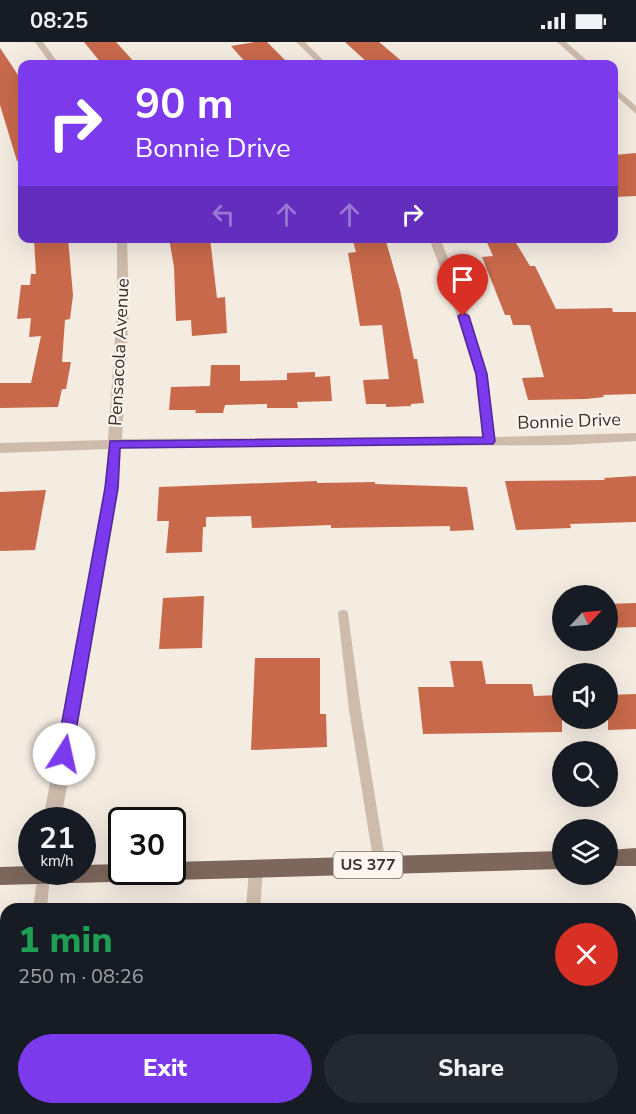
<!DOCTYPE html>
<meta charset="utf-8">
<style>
body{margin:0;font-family:"Nunito Sans",sans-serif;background:#242831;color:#f1f3f6;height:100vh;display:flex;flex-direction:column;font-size:22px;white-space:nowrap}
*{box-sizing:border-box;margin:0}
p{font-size:20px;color:#9ea1a6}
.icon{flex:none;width:33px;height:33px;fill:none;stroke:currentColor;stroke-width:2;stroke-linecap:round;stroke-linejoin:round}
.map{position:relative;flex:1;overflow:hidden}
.panel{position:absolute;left:0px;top:861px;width:636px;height:212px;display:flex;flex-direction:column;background:#171b24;border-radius:18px 18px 0 0;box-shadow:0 6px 24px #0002}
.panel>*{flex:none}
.banner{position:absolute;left:18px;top:18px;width:600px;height:183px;border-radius:12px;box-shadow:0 6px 24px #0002;background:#7c3aed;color:#fff;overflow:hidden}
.needle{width:39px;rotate:64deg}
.fabs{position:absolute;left:552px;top:543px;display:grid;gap:12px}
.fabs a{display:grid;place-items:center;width:66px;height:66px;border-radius:50%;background:#171b24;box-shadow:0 6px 24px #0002;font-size:30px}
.speed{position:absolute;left:18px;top:765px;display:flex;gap:12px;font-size:30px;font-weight:700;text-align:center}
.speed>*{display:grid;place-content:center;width:78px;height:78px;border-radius:50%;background:#171b24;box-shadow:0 6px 24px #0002;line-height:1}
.speed small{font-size:15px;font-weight:400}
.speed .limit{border:3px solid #111;border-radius:9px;background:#fff;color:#111}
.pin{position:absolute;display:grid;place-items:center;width:51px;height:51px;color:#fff;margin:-62px -26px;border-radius:50% 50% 50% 0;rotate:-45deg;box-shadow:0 0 6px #0007}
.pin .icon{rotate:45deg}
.me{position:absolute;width:66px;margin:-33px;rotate:10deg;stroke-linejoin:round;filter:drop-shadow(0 0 4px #0008)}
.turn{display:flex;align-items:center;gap:21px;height:126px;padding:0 18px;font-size:27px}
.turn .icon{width:78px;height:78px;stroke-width:2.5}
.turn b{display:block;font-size:42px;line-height:51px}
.lanes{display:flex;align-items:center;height:57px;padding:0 18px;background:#0003;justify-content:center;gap:30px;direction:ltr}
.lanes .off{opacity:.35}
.round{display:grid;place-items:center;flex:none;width:63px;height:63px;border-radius:32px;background:#242831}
.summary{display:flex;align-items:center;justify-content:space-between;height:102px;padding:0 18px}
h1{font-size:36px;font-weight:800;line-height:45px;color:#1e9e55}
.cta{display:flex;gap:12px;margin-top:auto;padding:12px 18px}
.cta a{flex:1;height:69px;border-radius:36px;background:#7c3aed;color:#fff;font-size:24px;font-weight:800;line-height:69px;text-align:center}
.cta a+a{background:#242831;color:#f1f3f6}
.status{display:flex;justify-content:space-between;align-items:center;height:42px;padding:0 30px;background:#171b24;direction:ltr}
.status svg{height:16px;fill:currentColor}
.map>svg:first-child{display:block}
.building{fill:#c8694b}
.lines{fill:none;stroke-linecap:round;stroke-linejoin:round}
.service{fill:#cdbbac;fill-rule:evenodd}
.minor{fill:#cdbbac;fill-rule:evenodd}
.primary{fill:#7d675c;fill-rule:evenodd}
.route{fill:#7c3aed;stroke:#51269a;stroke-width:1.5}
.labels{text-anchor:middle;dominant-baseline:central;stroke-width:4.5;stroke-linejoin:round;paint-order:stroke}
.shield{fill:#fbf5ee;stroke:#756b66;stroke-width:1.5}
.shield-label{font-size:16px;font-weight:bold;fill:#3b302b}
.street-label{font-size:18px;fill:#3b302b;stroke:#fbf5ee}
</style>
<div class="status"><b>08:25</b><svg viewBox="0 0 49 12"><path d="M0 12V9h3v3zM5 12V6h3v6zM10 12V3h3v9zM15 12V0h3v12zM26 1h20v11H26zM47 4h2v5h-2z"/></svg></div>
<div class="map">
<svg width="636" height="1072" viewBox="0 0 636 1072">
<rect width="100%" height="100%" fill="#f4ebe1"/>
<g class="building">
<polygon points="84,0 116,0 136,22 102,22"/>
<polygon points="255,0 267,0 289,22 247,22 231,4"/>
<polygon points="345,0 379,0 405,22 369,22"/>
<polygon points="0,6 22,39 22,118 17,119 0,63"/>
<polygon points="636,111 636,154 614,155 614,113"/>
<polygon points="34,196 68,196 73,253 70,277 65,278 62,320 71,320 66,347 62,347 58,365 0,366 0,341 31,341 41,294 29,295 31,276 17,277 21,243 30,243 31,232 36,232"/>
<polygon points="169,196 210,196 217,256 225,255 227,291 192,294 191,278 176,279 174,225"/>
<polygon points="352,196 385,196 400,248 414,317 417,317 424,361 411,362 411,364 386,365 386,362 366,362 363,338 389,337 382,283 360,284 348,211 356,210"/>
<polygon points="485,196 513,196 530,224 535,224 556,267 612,266 613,270 636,270 636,352 603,353 604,355 586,357 528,358 522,336 544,335 530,283 513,283 510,273 505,273 482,215 493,214"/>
<polygon points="211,323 240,323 240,339 287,338 287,331 315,330 315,335 330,334 332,359 297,360 298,366 267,366 267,362 225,363 223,371 195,371 196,368 169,368 171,345 210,344"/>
<polygon points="636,434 636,480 570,482 571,486 516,488 505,439 605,438 604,436"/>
<polygon points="317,439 317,441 375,440 375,442 467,445 474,488 450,489 450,484 331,486 331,483 252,486 251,474 206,475 206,485 203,485 202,510 166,511 169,479 157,479 159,445"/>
<polygon points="46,448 35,508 0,509 0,450"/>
<polygon points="204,554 202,606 159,607 163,556"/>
<polygon points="636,561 636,585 608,586 608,562"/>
<polygon points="255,616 320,616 320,672 326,672 327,705 251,708"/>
<polygon points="450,619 482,619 486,642 532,642 534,654 562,653 562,690 423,692 418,645 454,645"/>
<polygon points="636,652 636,687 608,688 608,653"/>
</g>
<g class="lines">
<g class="service">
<polygon points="343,568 347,569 348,572 361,668 386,823 385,827 380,829 375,827 374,823 349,668 338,572 339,569"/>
<polygon points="256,821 261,823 263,827 260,867 246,867 249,827 251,823"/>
<polygon points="38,830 48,830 50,832 47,867 33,867"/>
</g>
<g class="minor">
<polygon points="35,0 43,0 59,22 51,22"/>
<polygon points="296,0 305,0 327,22 319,22"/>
<polygon points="557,0 566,0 591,22 582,22"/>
<polygon points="614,45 636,64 636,72 614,52"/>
<polygon points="117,196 127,196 129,267 122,397 482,395 475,332 451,255 429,196 440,196 463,255 487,332 495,395 636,391 636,399 565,403 121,406 119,446 61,778 43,778 105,446 108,407 0,411 0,401 108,398 117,267"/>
</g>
<g class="primary">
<polygon points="636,806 636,824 608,824 608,808"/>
<polygon points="562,809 562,827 172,838 165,835 163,830 172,830 172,820"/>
<polygon points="122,822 122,830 156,830 154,836 147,839 0,843 0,825 32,824 32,830 82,830 82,823"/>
</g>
</g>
<polygon class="route" points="463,271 469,274 487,332 495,399 493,402 120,406 118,446 72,712 70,717 64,719 59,717 56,712 105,446 110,399 483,395 476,332 458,274"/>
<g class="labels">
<rect class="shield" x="333.5" y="810" width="69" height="26" rx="4.5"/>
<g class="shield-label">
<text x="368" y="823">US 377</text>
</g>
<g class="street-label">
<text transform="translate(119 310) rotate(-87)">Pensacola Avenue</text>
<text transform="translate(569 379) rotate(-2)">Bonnie Drive</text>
</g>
</g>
</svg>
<div class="fabs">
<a><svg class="needle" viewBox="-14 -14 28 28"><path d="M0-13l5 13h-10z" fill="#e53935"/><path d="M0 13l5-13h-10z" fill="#9ea1a6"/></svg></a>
<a><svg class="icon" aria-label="sound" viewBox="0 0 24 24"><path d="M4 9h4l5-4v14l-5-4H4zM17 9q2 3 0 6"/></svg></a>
<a><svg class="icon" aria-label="search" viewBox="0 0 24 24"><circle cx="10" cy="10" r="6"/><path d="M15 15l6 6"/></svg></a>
<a><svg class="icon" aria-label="layers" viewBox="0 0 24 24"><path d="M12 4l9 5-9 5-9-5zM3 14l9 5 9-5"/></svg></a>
</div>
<div class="speed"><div>21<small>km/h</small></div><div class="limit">30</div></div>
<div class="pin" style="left:463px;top:274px;background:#d93025"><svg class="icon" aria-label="arrive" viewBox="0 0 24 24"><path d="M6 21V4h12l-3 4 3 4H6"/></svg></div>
<svg class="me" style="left:64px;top:712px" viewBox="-20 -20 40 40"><circle r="19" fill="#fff"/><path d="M0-13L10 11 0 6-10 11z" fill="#7c3aed"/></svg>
<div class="banner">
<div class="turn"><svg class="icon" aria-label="right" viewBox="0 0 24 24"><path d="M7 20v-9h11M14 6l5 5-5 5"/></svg><div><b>90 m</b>Bonnie Drive</div></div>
<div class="lanes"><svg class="icon off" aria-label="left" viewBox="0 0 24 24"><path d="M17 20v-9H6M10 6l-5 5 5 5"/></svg><svg class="icon off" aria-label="ahead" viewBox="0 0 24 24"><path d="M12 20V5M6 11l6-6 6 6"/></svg><svg class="icon off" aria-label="ahead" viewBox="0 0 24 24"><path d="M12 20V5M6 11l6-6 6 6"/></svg><svg class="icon" aria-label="right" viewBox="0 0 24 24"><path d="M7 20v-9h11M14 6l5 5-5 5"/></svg></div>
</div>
<section class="panel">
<div class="summary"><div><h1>1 min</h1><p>250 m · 08:26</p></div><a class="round" style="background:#d93025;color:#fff"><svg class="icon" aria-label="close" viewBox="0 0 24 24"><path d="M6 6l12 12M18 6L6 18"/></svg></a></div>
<div class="cta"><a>Exit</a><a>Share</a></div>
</section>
</div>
